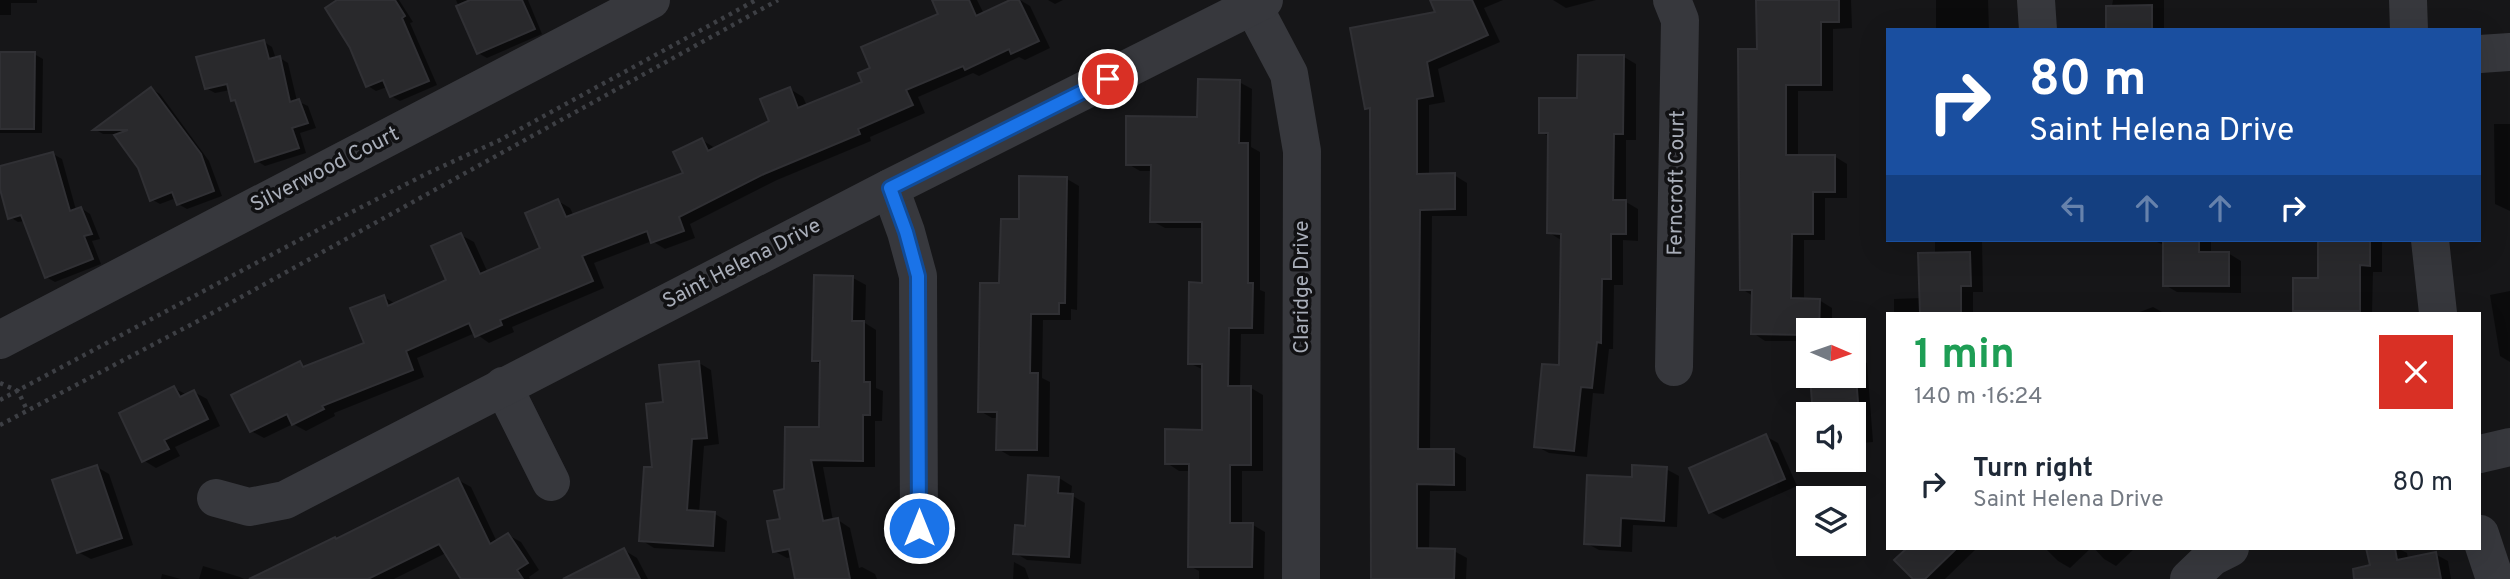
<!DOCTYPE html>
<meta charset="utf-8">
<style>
body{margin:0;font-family:Overpass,sans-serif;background:#f6f6f7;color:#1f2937;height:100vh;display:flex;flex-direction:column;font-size:26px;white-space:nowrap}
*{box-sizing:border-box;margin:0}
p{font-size:23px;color:#747a83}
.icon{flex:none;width:38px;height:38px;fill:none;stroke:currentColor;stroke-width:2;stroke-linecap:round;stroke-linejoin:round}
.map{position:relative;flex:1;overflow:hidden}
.side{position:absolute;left:1886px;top:312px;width:595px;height:238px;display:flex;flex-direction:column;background:#fff;border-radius:0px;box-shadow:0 7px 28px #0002}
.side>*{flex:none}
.top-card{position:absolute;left:1886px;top:28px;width:595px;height:214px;border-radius:0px;box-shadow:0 7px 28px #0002;background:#1a4fa0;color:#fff;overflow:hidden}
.needle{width:46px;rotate:92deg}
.buttons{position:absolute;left:1796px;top:318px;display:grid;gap:14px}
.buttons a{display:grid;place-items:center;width:70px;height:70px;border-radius:0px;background:#fff;box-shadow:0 7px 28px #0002;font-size:35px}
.pin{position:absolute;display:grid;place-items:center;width:60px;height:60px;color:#fff;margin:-30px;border:4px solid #fff;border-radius:50%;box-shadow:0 2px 7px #0007}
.me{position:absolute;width:77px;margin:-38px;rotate:0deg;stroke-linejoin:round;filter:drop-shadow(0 0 5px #0008)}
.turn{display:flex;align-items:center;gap:24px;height:147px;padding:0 28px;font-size:32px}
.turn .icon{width:91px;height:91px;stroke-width:2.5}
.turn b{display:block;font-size:49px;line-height:60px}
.lanes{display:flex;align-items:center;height:66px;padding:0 28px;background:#0003;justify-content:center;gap:35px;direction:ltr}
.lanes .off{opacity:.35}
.round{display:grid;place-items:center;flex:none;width:74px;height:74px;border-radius:0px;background:#f6f6f7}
.overview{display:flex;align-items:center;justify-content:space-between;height:119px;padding:0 28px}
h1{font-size:42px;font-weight:700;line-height:52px;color:#1e9e55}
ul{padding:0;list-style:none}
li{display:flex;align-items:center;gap:21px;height:105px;padding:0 28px}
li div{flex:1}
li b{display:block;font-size:26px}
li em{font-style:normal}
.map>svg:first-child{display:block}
.shadow{fill:#0007}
.building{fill:#29292c;stroke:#303034;stroke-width:2}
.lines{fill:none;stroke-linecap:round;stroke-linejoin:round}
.path{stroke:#3d3f44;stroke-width:4.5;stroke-dasharray:3.5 5;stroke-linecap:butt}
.minor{stroke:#37383d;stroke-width:38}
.route-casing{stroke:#114b97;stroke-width:18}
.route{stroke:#1a73e8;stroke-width:12}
.labels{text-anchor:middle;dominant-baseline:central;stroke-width:7;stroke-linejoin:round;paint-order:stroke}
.street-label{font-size:21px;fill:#a8adb8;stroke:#111113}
</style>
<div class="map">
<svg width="2510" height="579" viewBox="0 0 2510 579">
<rect width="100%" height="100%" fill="#161618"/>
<g class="shadow">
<polygon points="0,0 37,0 37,3 11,3 11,15 0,15"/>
<polygon points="340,0 399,0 413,22 410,23 437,85 400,101 391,96 387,87 376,91 368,86"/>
<polygon points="456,0 528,0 542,34 487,58 478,53"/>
<polygon points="935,0 977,0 984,14 1014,0 1020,0 1030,6 1050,48 1025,60 1019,57 979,76 973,73 918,97 925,113 870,137 871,141 777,180 690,224 695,238 665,249 652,241 594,263 604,288 512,327 514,332 489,343 475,333 417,358 424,377 334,413 335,416 306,431 293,424 264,438 251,431 300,363 307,367 366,344 384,297 396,304 448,281 461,235 474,242 488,273 543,249 558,201 570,208 574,216 686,174 702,140 715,148 771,122 790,89 803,97 807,106 864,83 873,69 941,15"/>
<polygon points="1048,0 1063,0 1055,4"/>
<polygon points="1431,0 1503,0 1484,8 1500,42 1438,69 1445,102 1429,105 1429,176 1454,175 1467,183 1467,216 1432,216 1430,450 1453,451 1466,458 1466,491 1430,491 1429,550 1454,551 1467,558 1466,579 1373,579 1372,110 1367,107 1437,13"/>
<polygon points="1553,0 1596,0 1566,8"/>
<polygon points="1757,0 1851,0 1852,28 1833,29 1833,91 1798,91 1798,156 1834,156 1847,164 1847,198 1825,198 1825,240 1804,240 1804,300 1819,300 1832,308 1832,331 1808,331 1808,341 1765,341 1753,333 1753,296 1742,289 1759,51"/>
<polygon points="1936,0 1988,0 1989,30 1936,30"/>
<polygon points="2113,0 2164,0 2164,30 2108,30"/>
<polygon points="264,42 272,47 276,59 280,58 288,63 297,101 308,106 316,128 300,133 306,153 265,166 257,161 239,103 233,100 230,90 215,93 206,88"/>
<polygon points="0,53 34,54 43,59 42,133 0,133"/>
<polygon points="1624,57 1636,64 1636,140 1626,140 1626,202 1638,209 1638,241 1623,240 1623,285 1614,285 1613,349 1609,349 1604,394 1593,393 1587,457 1549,453 1536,446 1561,367 1561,240 1548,232 1550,137 1541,132"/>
<polygon points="1239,82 1252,89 1251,147 1260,152 1260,290 1265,292 1264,334 1241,334 1240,388 1251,388 1263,395 1263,471 1242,471 1242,525 1253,525 1265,532 1264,579 1199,579 1199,571 1190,566 1191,471 1179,471 1167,463 1204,431 1204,370 1189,363 1203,284 1203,228 1165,228 1152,221 1153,171 1140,171 1128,164 1199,118"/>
<polygon points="152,89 160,94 209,161 222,196 187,209 178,204 176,198 160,204 151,199 139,167 115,134 103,134 96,130"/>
<polygon points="2494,124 2510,124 2510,211 2495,204"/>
<polygon points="53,154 62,159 76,210 81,208 90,214 100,239 92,241 101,264 55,282 46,277 25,221 18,222 10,217 0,182 0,168"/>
<polygon points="1067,179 1079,186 1077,310 1071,309 1071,320 1043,320 1042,378 1050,382 1049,457 1010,456 998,449 998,418 992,418 980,411 1001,285 1020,221"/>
<polygon points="1935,240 1982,240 1983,292 1973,292 1973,313 1894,313 1894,299 1921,298 1935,255"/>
<polygon points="2152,240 2211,240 2211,254 2228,253 2241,261 2241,293 2177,292 2165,285 2164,245"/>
<polygon points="2320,240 2382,240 2382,272 2373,272 2372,313 2301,313 2295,310 2320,280"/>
<polygon points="815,277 853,278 866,285 865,323 876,330 876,388 883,391 882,421 875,421 875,467 823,467 833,521 838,520 850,528 859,568 862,567 875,574 877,579 806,579 792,557 787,558 774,551 786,490 821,429 821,365 814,360"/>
<polygon points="2510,291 2510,362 2500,356 2490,295"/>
<polygon points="2153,307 2164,313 2137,313"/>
<polygon points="1853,356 1867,363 1873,442 1853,444"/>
<polygon points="699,363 711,370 719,444 704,446 699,513 715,514 727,521 725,552 654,548 641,540 654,469"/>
<polygon points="174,388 187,395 194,392 207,399 220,426 175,447 180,456 156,468 143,460"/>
<polygon points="1765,436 1778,443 1797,486 1723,519 1711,512"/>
<polygon points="97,467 109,474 133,545 91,559 78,552"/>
<polygon points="1666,469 1679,476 1677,527 1633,525 1632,552 1599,550 1586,543 1633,479"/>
<polygon points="1030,477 1059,478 1072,486 1071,495 1085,503 1081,564 1027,560 1015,553 1027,528"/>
<polygon points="458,480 471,487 497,542 508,535 521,542 539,570 529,577 530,579 463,579 446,553 394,579 270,579 337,541"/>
<polygon points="1909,548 1977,548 1945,579 1916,579 1897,560"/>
<polygon points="2045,548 2091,548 2070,568 2058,561"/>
<polygon points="2094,548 2135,548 2116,566 2104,559"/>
<polygon points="2384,548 2397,548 2407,553 2408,559 2435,554 2448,561 2451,579 2374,579 2369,551"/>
<polygon points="624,550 637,558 648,579 598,579"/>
<polygon points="1014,562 1025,568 1029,579 1013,579"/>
<polygon points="203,566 240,577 244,579 199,579"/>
<polygon points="162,574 181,579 161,579"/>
</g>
<g class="building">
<polygon points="337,0 395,0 405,16 402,18 429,81 390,97 383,80 366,87 350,48 325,8"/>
<polygon points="470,0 522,0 535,29 477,54 456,6"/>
<polygon points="932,0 969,0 976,16 1010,0 1019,0 1039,41 1011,54 1009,49 965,70 963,66 906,90 913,105 858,129 860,134 764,174 679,217 684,231 651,243 647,231 582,256 593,281 500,320 502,325 475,337 469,323 406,351 413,370 322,406 324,409 292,425 287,414 250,432 231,395 300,361 303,367 364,343 350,308 384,295 388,306 446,280 431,246 461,233 480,274 540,248 525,213 558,199 566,217 683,173 673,152 702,138 708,151 769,121 760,99 790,87 798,108 862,82 858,73 870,68 861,47 938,14"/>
<polygon points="1430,0 1472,0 1488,35 1427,62 1433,96 1417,99 1417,174 1455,173 1455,209 1420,210 1418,449 1454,449 1454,485 1417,484 1417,548 1455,549 1454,579 1371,579 1370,108 1365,109 1350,28 1435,12"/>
<polygon points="1756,0 1839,0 1839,22 1821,22 1821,85 1786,85 1786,155 1835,155 1835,192 1813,192 1813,234 1792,234 1791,298 1820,299 1819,331 1808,331 1808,335 1751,334 1752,290 1740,290 1738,49 1757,49"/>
<polygon points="2152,5 2152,30 2106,30 2106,6"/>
<polygon points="264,40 269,59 280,56 290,102 299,99 308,123 292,128 299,148 255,162 235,100 231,101 227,84 205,89 196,57"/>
<polygon points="0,52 35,52 34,129 0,129"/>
<polygon points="1578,55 1624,55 1623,134 1614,134 1613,200 1626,200 1626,234 1611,234 1611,279 1602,279 1601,343 1597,342 1592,388 1581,387 1574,451 1534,447 1542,364 1559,365 1561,234 1547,233 1548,133 1539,133 1539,98 1577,98"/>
<polygon points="1198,79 1240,80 1239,143 1248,143 1248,283 1253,283 1252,328 1229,328 1228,386 1251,386 1251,465 1230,465 1230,523 1253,523 1252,567 1188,567 1189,464 1165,464 1165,429 1202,430 1202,364 1188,364 1189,282 1202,283 1202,222 1150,222 1151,165 1126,165 1126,116 1197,117"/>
<polygon points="151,87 201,154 214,191 177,205 172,192 150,201 138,168 114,135 128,130 93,130"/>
<polygon points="53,152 70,211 81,207 92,234 84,236 93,259 45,278 21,215 8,219 0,189 0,166"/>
<polygon points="1019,176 1067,177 1065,303 1059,303 1059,314 1031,314 1030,373 1038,373 1037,450 996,450 997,412 978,412 980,283 999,283 1001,219 1019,219"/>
<polygon points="2163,240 2199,240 2199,252 2229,252 2229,286 2163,286"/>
<polygon points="2318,240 2370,240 2370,266 2360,265 2360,311 2293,311 2293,278 2318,278"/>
<polygon points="1970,252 1971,286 1961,286 1961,313 1920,313 1918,253"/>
<polygon points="814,275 853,276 852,321 864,321 864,382 870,382 870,415 863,415 863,461 811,460 823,521 838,518 850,579 795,579 789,549 773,552 767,521 780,519 774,491 784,489 785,427 819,427 820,361 812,361"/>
<polygon points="699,361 707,438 692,439 687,510 715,512 713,546 639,541 644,467 652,467 646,404 663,402 659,365"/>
<polygon points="1810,376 1856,376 1859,415 1813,415"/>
<polygon points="174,386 180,397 194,390 208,419 164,440 169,449 142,462 119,413"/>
<polygon points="1766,434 1785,479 1709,513 1689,468"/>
<polygon points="97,465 122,538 77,553 52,480"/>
<polygon points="1632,465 1667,467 1664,521 1621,518 1620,546 1584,544 1587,475 1632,477"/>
<polygon points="1028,475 1059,477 1058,493 1073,494 1069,557 1013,554 1015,525 1025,526"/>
<polygon points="458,478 490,544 508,533 528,563 517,570 523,579 461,579 439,544 368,579 249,579 335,537 336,539"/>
<polygon points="624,548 640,579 563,579"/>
<polygon points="1907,548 1957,548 1925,579 1913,579 1894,560"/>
<polygon points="2366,548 2395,548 2397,560 2436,552 2441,579 2354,579 2353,569 2370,565"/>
</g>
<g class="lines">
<g class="path">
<polyline points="0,383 18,391 27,410"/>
<polyline points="0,400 344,216 428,173 500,140 756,0"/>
<polyline points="0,425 196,322 778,0"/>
</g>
<g class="minor">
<polyline points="1672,0 1680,20 1674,367"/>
<polyline points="2036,0 2038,30"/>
<polyline points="2408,0 2409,30"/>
<polyline points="1253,6 1289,74 1302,151 1301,579"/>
<polyline points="2480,54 2510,52"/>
<polyline points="890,188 906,232 918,276 919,528"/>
<polyline points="2430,240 2438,313"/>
<polyline points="0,340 651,0"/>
<polyline points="503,386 551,482"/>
<polyline points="2480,454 2510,447"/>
<polyline points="216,498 249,507 285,500 890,188 1264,0"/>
<polyline points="2480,534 2495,579"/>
<polyline points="2189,579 2212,557 2230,548"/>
</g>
</g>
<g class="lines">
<g class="route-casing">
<polyline id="route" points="919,528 918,276 906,232 890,188 1108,79"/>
</g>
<use href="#route" class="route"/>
</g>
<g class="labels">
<g class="street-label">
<text transform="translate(325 170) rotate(-27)">Silverwood Court</text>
<text transform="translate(1677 183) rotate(-89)">Ferncroft Court</text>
<text transform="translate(742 264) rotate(-27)">Saint Helena Drive</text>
<text transform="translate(1302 287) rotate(-90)">Claridge Drive</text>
</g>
</g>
</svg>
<div class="buttons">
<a><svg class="needle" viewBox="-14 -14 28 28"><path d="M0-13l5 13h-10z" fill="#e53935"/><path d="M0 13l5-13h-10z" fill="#747a83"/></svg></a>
<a><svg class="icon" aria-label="sound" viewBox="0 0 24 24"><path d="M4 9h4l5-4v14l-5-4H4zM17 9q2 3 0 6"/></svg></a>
<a><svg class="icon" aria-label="layers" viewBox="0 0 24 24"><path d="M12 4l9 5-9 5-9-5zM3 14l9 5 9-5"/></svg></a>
</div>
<div class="pin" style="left:1108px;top:79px;background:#d93025"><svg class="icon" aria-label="arrive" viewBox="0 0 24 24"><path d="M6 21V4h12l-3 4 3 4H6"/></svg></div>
<svg class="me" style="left:919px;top:528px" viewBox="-20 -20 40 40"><circle r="17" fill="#1a73e8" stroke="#fff" stroke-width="3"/><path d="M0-11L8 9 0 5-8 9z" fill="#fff"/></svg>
<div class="top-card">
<div class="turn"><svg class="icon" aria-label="right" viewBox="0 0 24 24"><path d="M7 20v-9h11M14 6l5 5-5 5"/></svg><div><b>80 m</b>Saint Helena Drive</div></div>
<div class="lanes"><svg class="icon off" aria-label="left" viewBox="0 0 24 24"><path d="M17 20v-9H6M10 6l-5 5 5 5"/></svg><svg class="icon off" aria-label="ahead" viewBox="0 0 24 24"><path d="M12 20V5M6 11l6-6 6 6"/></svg><svg class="icon off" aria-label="ahead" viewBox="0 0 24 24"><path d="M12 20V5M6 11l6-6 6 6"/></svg><svg class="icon" aria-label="right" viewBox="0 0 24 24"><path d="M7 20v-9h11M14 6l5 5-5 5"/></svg></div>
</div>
<section class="side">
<div class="overview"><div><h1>1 min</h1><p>140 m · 16:24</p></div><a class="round" style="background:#d93025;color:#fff"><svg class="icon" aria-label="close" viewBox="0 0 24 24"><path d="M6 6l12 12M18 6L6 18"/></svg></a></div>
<ul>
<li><svg class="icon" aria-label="right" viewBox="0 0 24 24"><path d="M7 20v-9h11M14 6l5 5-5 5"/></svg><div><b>Turn right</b><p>Saint Helena Drive</p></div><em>80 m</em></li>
</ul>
</section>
</div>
